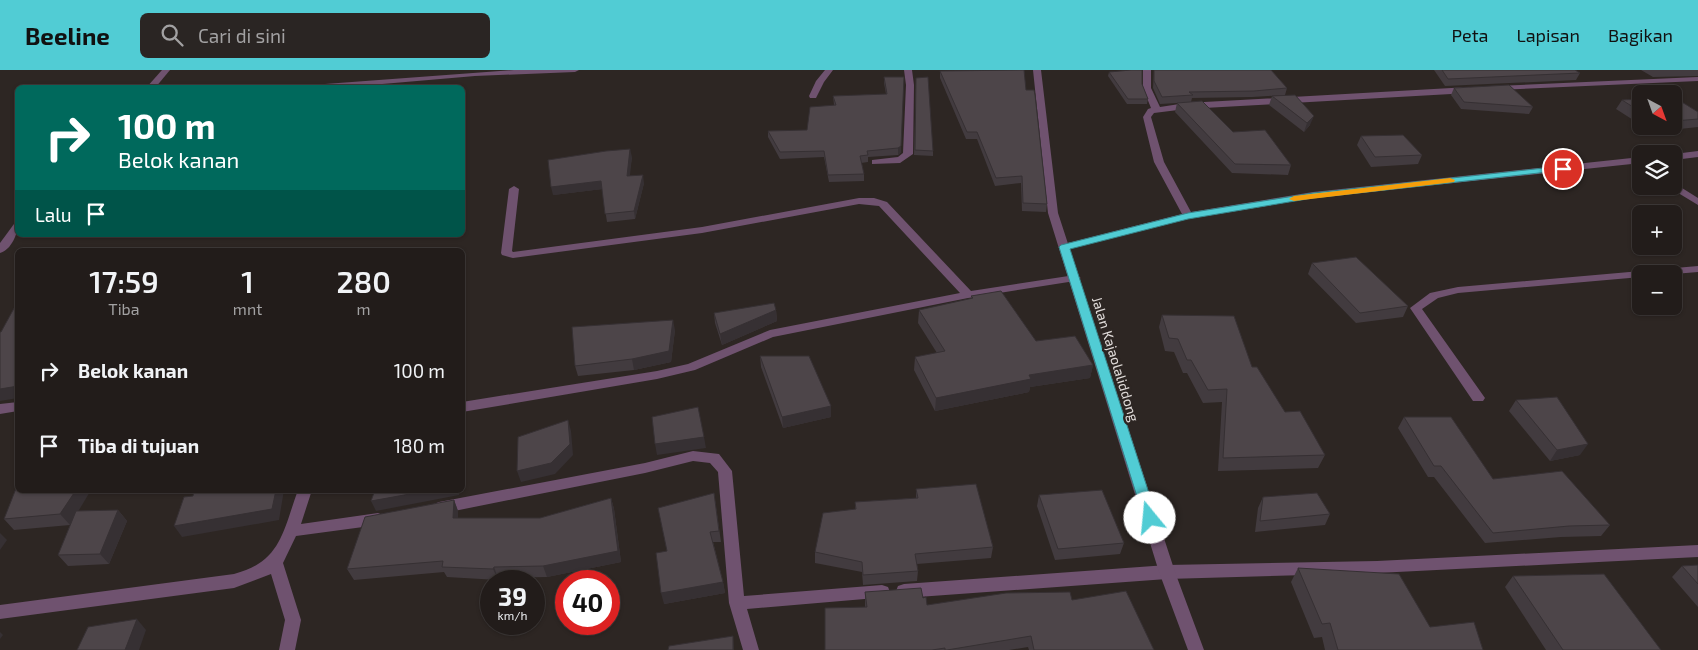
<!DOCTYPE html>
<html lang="id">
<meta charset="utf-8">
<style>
body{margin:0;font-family:"Exo 2",sans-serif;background:#2a2523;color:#f1f3f6;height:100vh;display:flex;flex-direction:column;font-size:19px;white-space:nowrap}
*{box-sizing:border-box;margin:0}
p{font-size:16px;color:#a2a1a2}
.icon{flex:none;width:28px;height:28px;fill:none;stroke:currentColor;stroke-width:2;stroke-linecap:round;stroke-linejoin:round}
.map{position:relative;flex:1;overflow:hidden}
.drawer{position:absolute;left:15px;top:178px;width:450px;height:245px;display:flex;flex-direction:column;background:#221c1a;border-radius:8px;box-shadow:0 1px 4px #0004,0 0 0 1px #3f3a39}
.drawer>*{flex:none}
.top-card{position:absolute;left:15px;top:15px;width:450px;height:152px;border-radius:8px;box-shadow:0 1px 4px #0004,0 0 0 1px #3f3a39;background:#00695c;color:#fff;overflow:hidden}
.needle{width:32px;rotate:139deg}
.controls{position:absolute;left:1632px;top:15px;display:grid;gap:10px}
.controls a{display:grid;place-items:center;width:50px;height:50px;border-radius:8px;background:#221c1a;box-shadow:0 1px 4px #0004,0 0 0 1px #3f3a39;font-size:25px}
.speed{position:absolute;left:480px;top:500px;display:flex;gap:10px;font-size:25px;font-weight:700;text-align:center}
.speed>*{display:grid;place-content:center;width:65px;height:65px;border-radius:50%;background:#221c1a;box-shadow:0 1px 4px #0004,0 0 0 1px #3f3a39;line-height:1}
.speed small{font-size:12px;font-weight:400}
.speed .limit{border:8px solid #d22;background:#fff;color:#111}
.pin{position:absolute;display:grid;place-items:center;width:42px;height:42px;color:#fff;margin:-21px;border:2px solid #fff;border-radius:50%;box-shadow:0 1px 5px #0007}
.me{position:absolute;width:55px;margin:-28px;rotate:343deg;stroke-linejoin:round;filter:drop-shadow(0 0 4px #0008)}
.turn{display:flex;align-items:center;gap:18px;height:105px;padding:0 20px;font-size:22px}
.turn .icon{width:65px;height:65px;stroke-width:2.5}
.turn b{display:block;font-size:35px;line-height:42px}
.then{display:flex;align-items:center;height:48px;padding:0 20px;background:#0003;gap:10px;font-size:19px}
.eta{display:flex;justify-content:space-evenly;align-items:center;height:85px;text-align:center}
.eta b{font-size:30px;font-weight:600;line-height:35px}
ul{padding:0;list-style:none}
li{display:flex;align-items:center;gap:15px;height:75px;padding:0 20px}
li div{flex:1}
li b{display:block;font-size:19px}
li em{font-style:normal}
header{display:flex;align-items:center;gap:30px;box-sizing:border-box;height:70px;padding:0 25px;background:#51ccd4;color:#111}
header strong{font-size:24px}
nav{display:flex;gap:28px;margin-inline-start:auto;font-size:18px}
.search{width:350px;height:45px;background:#2a2523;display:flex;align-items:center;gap:12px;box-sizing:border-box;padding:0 18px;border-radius:8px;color:#a2a1a2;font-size:19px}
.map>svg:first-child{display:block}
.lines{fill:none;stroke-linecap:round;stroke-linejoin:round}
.minor{fill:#6f526f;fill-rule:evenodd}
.tertiary{fill:#6f526f;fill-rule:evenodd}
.wall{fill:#423b3f}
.shaded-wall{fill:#363033}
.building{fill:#4d4549;stroke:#363033}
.route{fill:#51ccd4;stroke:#35858a}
.slow{fill:#f59e0b}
.labels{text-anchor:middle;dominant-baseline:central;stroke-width:5;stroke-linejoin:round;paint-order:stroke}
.street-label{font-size:14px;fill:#e1dcda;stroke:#2d2623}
</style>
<header>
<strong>Beeline</strong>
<div class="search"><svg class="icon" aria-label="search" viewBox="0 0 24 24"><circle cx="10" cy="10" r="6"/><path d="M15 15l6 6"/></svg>Cari di sini</div>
<nav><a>Peta</a><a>Lapisan</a><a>Bagikan</a></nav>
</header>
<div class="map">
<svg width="1698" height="580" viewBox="0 0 1698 580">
<rect width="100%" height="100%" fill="#2d2623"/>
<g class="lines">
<g class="minor">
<polygon points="162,0 170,0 155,18 146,18"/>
<polygon points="514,0 579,0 575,2 475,6 336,18 294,18 298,16"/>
<polygon points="825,0 833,0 824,12 816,28 810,28 809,26 816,11"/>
<polygon points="904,0 912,0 914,15 913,84 900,93 872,94 872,90 898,87 903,83 906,15"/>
<polygon points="1143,0 1151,0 1151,18 1160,37 1186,33 1469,17 1473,20 1469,23 1186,39 1154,43 1151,47 1164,92 1191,142 1313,122 1641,87 1641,93 1313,128 1188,149 1064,180 1060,179 1059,177 1060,175 1182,144 1154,92 1143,47 1148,39 1151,38 1143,18"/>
<polygon points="1698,7 1698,11 1497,20 1493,18 1497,16"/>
<polygon points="1698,81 1698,87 1674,90 1674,84"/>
<polygon points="1674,113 1698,128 1698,135 1670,118 1668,116 1674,116"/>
<polygon points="514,116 519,119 512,181 513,182 702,157 859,128 874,128 887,132 971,221 1075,205 1081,208 1075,211 968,228 773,267 695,300 657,309 462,342 462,332 657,301 688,294 770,260 960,223 879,136 859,134 702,163 513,188 502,185 501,183 509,119"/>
<path d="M18 153C18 164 11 180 0 183V173L14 154Z"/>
<polygon points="1698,196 1698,202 1674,204 1641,204 1641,207 1458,223 1438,228 1422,239 1485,328 1483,331 1473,331 1410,238 1430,223 1458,217"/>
<polygon points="18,332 18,341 0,344 0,334"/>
<polygon points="693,381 719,384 732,401 744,526 882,515 888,517 890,522 888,527 747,539 759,580 743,580 729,533 718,402 710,393 693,391 645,403 439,444 434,442 432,438 434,434 439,432 645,393"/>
<path d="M298 420H312L301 454 378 443 383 445 385 449 383 453 378 455 296 466 283 493 301 550 295 580H279L285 550 271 504 234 518 0 549V535L234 504C281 492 283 461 298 420Z"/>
<polygon points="1698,475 1698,487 1377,503 1167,509 904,528 898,526 896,521 898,516 904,514 1167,495 1377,491"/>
</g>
<polygon class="tertiary" points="1033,0 1041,0 1058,143 1175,502 1204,580 1188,580 1159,502 1048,143"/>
</g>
<g class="wall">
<polygon points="1154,0 1271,0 1287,18 1285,25 1252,27 1192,28 1191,32 1233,62 1291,95 1288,105 1232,103 1175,42 1177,33 1160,34 1153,18"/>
<polygon points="1434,0 1575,0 1580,3 1576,10 1445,16"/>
<polygon points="1641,0 1698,0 1698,6 1653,7"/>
<polygon points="940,1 1026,20 1047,134 1046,142 1022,141 1021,113 995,116 977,69 966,69 940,8"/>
<polygon points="1109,2 1142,14 1148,29 1147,34 1127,34 1108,6"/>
<polygon points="884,7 901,82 898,85 868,87 868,92 861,93 864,104 864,111 829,112 824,87 780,89 768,67 768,61 807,60 834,35 833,26 886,24 884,13"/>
<polygon points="916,8 933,81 933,86 914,85"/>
<polygon points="1454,18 1533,37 1529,44 1461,39 1451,25"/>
<polygon points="1272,26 1310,55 1304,62 1269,35"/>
<polygon points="1641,29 1641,55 1616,39 1622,30"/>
<polygon points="1674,29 1698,42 1698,57 1652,62 1643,56 1674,56"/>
<polygon points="1361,66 1422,85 1418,94 1371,97 1357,75"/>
<polygon points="632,87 629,106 644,113 635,149 607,152 602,119 553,125"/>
<polygon points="1312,193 1408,236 1403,247 1356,253 1308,204"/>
<polygon points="971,226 1036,271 1093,295 1090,308 1030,317 1029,322 935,341 914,300 915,287 937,283 918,253 919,240 971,229"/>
<polygon points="776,240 777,251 722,275 715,253 714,243"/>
<polygon points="1162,245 1252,297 1285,342 1325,385 1318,398 1218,401 1222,332 1203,333 1187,303 1183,303 1174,282 1165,281 1159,257"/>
<polygon points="675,260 671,292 634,300 578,306 575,296"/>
<polygon points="760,286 831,336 831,347 783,358 761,297"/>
<polygon points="1516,330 1580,385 1550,391 1509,341"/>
<polygon points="1404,347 1493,409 1610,455 1601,466 1561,467 1485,473 1434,407 1428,407 1398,358"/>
<polygon points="916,419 993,477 991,488 917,494 918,501 917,511 863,515 862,502 815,493 815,482 855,439 855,432 916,428"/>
<polygon points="714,423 721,472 713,472 723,512 725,523 664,534 667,481"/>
<polygon points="1039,425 1124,473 1120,484 1055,490 1037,436"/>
<polygon points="1263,427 1330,444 1325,455 1255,462 1258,438"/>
<polygon points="611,428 614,439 621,492 547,507 498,508 498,510 447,507 444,502 354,510 347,499 454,430 458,441 458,448 540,448"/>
<polygon points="118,440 127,451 109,494 68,496 58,485 71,453 70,455 14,460 4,449 78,441"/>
<polygon points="1698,495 1698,537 1672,507 1682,496"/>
<polygon points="1298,498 1430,557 1483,580 1325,580 1322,567 1314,568 1291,512"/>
<polygon points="1513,506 1661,580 1546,580 1505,517"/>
<polygon points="865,522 923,528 927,535 1072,530 1154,580 1029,580 1028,577 1009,580 825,580 865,538"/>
</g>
<g class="shaded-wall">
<polygon points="1314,46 1310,55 1304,62 1307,53"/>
<polygon points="901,76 901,82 898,85 898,78"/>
<polygon points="630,79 632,87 629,114 627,106"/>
<polygon points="643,105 644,113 635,149 634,141"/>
<polygon points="601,111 603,119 553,125 551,117"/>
<polygon points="776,240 777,251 722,275 720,264"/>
<polygon points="673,250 675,260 671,292 634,300 632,289"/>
<polygon points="1093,295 1090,308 1030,317 1029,322 935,341 936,328 1029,305"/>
<polygon points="18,316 18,328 0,331 0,319"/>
<polygon points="831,336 831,347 783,358 782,347"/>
<polygon points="568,350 571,361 573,385 555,404 521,412 517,401"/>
<polygon points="704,367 706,378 657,385 655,374"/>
<polygon points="1588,374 1580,385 1550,391 1557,380"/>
<polygon points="76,420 91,420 70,455 60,444"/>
<polygon points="276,420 284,420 279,450 182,467 174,456"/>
<polygon points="432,420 459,420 459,425 376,441 371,431"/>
<polygon points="611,428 614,439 621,492 547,507 543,496"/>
<polygon points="454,430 458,441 458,459 453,448"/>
<polygon points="118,440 127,451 109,494 100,484"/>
<polygon points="0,463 7,470 0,480"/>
<polygon points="494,497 498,508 498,510 493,499"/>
<polygon points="723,512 725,523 664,534 661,523"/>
<polygon points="137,549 146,560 139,580 125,580"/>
<polygon points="0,562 3,565 0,569"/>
<polygon points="733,566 734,577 734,580 733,580"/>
</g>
<g class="building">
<polygon points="1024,0 1026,20 1034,20 1035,25 1047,134 1023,133 1022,106 996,108 977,62 967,62 940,1"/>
<polygon points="1131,0 1142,0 1142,14 1148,29 1128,29 1109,2"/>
<polygon points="1154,0 1271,0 1287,18 1254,21 1189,22 1193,25 1162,27 1154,11"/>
<polygon points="1442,0 1575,0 1580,3 1448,9"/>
<polygon points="884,7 904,7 901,76 898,78 867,81 868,85 860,86 864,104 828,105 824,81 780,82 768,61 807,60 810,37 836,35 833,26 887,24"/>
<polygon points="928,7 933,81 915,80 916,8"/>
<polygon points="1509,15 1533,37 1464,32 1454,18"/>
<polygon points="1295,25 1314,46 1307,53 1272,26"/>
<polygon points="1641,29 1641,42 1622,30"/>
<polygon points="1674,29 1677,29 1698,42 1698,49 1674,51"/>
<polygon points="1202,31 1233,62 1265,60 1291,95 1235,94 1177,33"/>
<polygon points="1403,65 1422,85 1375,87 1361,66"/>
<polygon points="630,79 627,106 643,105 634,141 605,144 601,111 551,117 548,90 606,81"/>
<polygon points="1356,187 1408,236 1360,243 1312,193"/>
<polygon points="1001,221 1036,271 1075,266 1093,295 1029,305 1031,309 936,328 915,287 945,281 919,240 973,228 971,226"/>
<polygon points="18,231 18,316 0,319 0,262 1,262"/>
<polygon points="774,233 776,240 720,264 714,243"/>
<polygon points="1162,245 1234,246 1252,297 1257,297 1285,342 1300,341 1325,385 1223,388 1227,319 1208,320 1191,290 1187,290 1178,269 1169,268"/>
<polygon points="673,250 669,281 632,289 575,296 572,257"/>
<polygon points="760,286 809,286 831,336 782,347"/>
<polygon points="1557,327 1588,374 1557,380 1516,330"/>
<polygon points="698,337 704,367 655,374 652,347"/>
<polygon points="1404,347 1451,347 1493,409 1562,401 1610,455 1569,456 1493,463 1441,396 1434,396"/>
<polygon points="568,350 570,374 551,393 517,401 518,367"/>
<polygon points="976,414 993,477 915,484 918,501 863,505 862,492 815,482 823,443 856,439 855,432 918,428 916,419"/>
<polygon points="17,416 18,420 76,420 60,444 4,449"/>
<polygon points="194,420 276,420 272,439 174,456 184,427 193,426"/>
<polygon points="375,420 432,420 371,431"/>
<polygon points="1102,420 1124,473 1058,479 1039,425"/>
<polygon points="714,423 719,461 710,462 723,512 661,523 656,483 667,481 658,438"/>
<polygon points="1317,423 1330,444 1260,451 1263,427"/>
<polygon points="611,428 618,481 543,496 494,497 493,499 442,497 443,491 347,499 365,447 454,430 453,448 540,448"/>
<polygon points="118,440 100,484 58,485 76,441"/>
<polygon points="1698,495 1698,514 1682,496"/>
<polygon points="1298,498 1399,504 1430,557 1474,552 1483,580 1338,580 1330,553 1322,554"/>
<polygon points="1604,504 1661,580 1563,580 1513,506"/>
<polygon points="921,518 923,528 926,527 927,535 1006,523 1070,522 1072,530 1126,521 1154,580 1034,580 1031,566 947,580 945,580 945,578 932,580 825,580 825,538 867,537 865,522"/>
<polygon points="137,549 125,580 77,580 88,557"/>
<polygon points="733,566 733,580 668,580 669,576"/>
</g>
<polygon class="route" points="1563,96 1566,97 1566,100 1313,128 1188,149 1070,179 1157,448 1155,452 1150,454 1145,452 1059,177 1061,175 1188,143 1313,123"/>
<polygon class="slow" points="1450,108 1455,110 1454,112 1294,131 1289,129 1294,126"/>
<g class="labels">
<g class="street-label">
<text transform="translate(1116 289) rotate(73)">Jalan Kajaolaliddong</text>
</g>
</g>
</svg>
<div class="controls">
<a><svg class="needle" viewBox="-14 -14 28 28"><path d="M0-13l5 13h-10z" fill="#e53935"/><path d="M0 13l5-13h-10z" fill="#a2a1a2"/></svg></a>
<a><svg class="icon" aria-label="layers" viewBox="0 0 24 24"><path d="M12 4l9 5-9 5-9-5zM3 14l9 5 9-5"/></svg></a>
<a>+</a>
<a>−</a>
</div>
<div class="speed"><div>39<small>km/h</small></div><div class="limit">40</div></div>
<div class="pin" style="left:1563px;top:99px;background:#d93025"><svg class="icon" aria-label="arrive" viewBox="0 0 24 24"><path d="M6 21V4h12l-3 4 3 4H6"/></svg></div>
<svg class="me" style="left:1150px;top:448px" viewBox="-20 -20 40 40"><circle r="19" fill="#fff"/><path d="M0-13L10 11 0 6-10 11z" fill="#51ccd4"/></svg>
<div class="top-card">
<div class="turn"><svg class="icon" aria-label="right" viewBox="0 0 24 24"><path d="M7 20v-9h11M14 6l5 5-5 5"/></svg><div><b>100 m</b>Belok kanan</div></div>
<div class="then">Lalu<svg class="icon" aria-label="arrive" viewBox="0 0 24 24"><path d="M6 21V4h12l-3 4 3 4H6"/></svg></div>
</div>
<section class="drawer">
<div class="eta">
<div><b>17:59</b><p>Tiba</p></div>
<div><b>1</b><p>mnt</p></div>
<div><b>280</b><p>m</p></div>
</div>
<ul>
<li><svg class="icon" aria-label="right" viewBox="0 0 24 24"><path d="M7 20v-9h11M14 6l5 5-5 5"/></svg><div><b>Belok kanan</b></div><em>100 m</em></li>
<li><svg class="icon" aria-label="arrive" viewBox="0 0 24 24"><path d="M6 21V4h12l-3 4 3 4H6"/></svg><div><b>Tiba di tujuan</b></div><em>180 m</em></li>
</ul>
</section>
</div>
